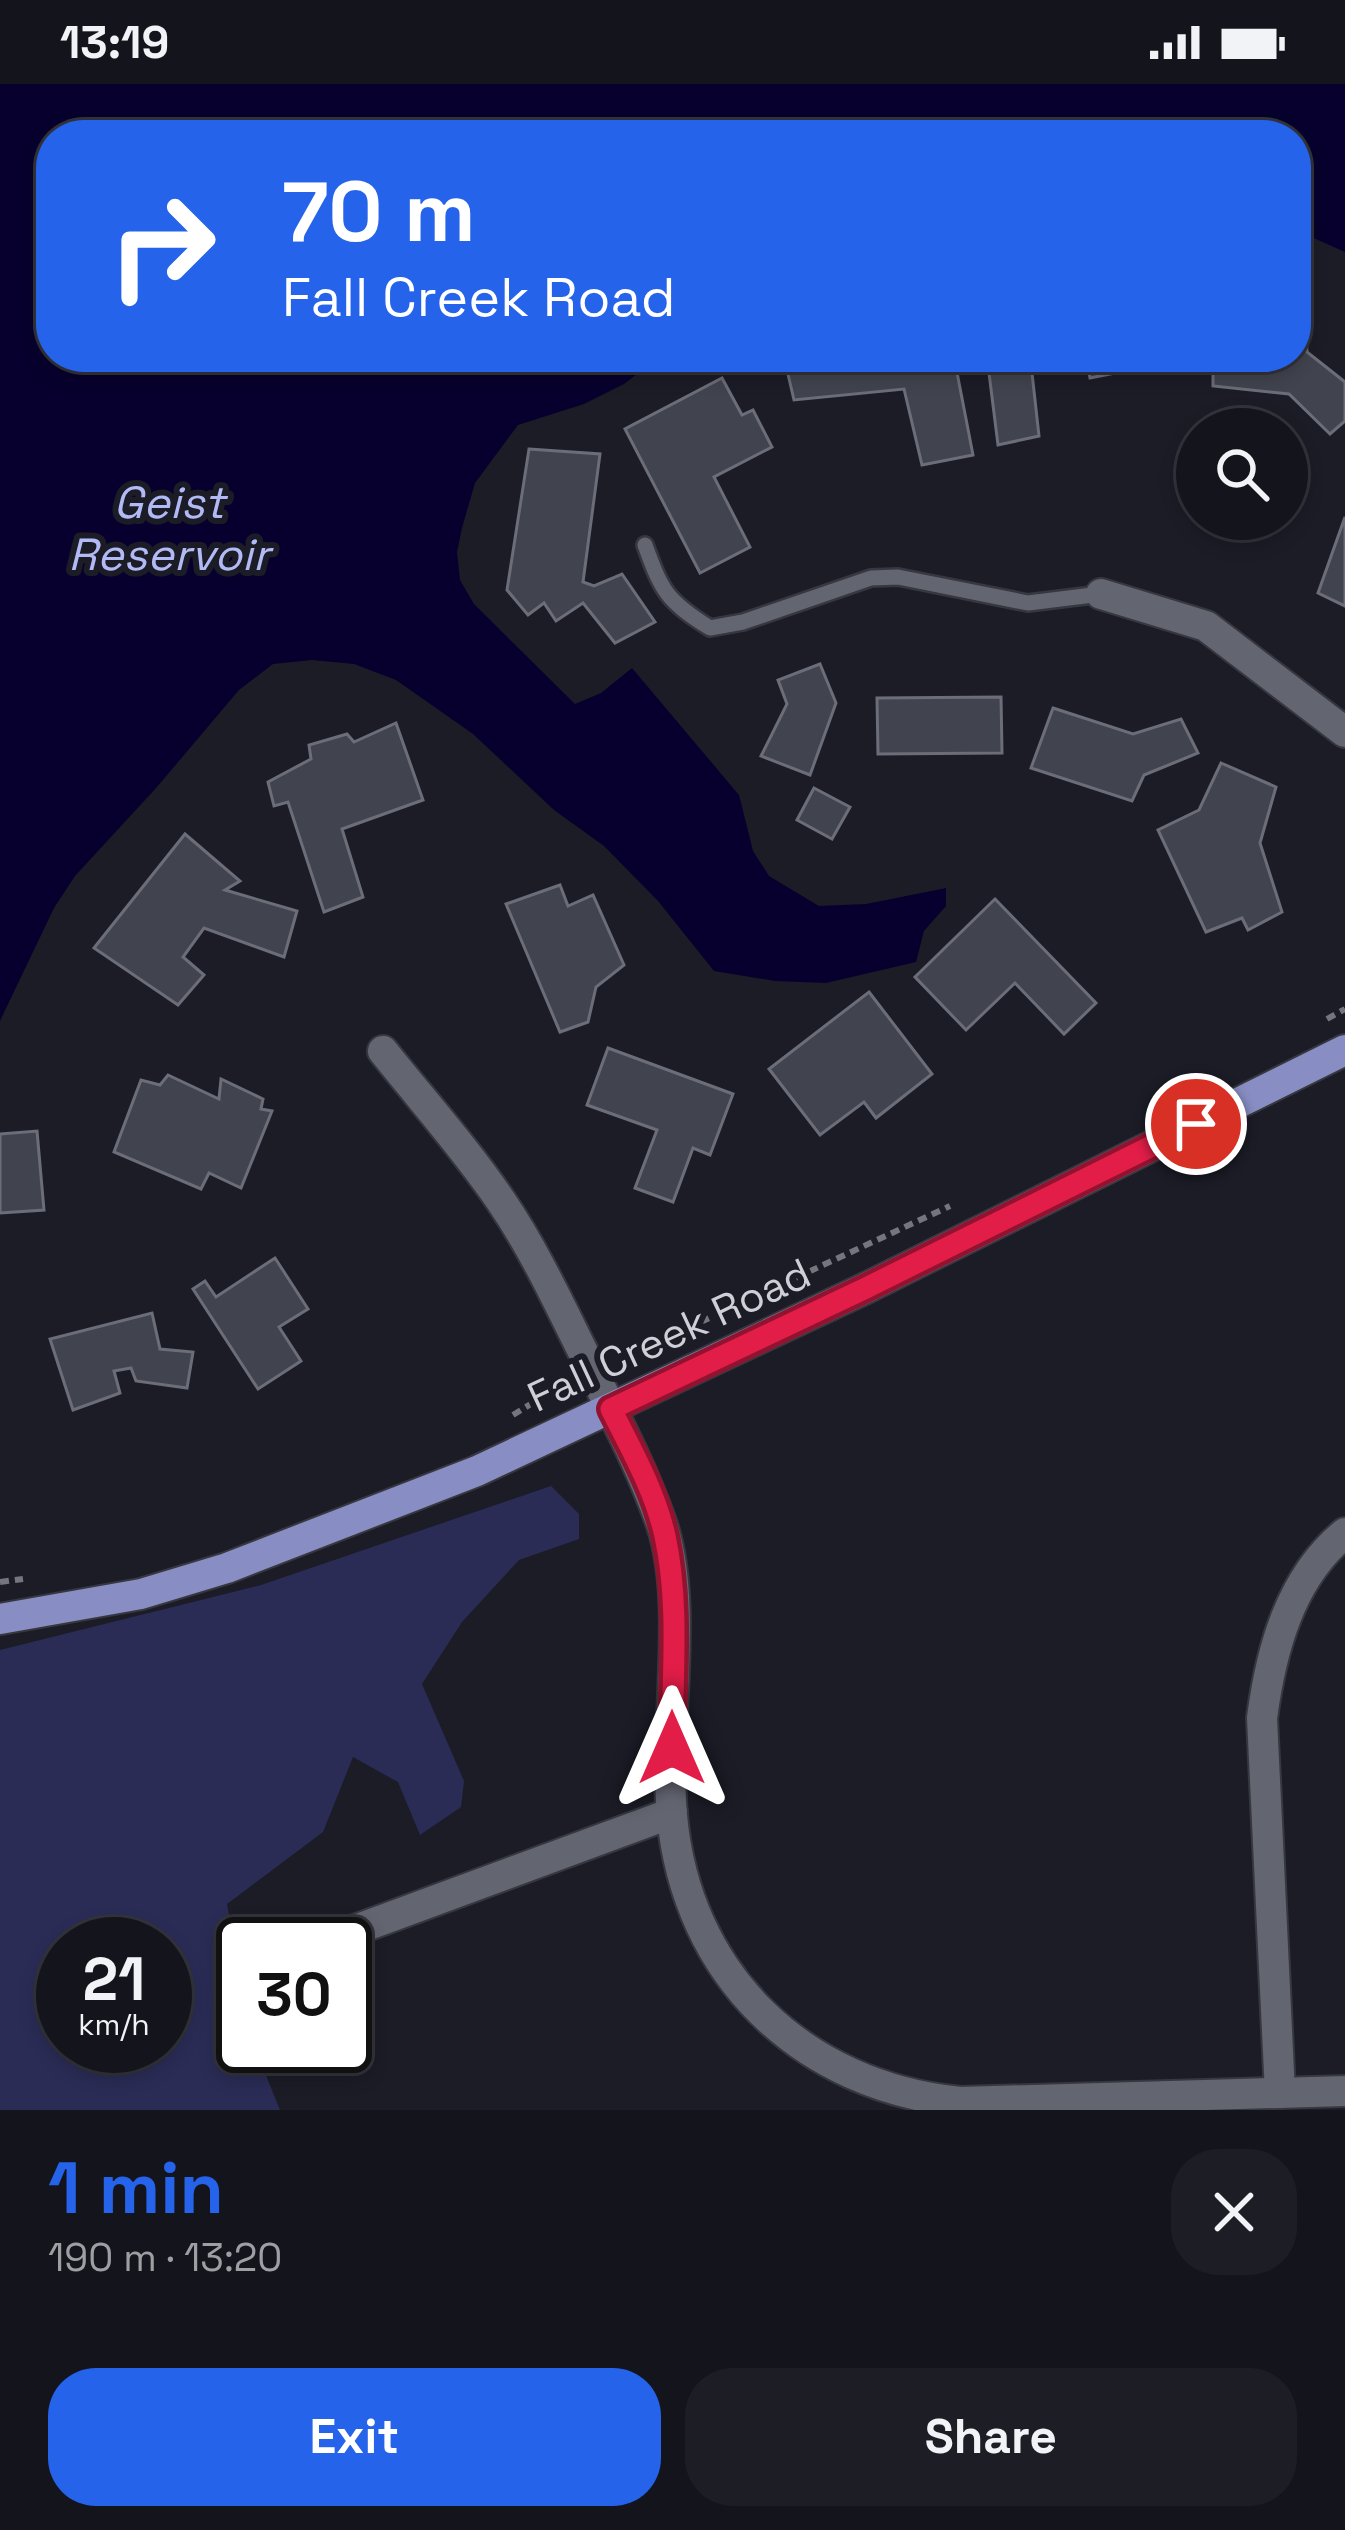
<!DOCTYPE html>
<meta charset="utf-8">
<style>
body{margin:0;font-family:"Space Grotesk",sans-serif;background:#1d1e25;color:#f1f3f6;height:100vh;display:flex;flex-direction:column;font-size:45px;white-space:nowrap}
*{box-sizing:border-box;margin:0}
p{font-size:39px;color:#9d9fa3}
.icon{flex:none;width:66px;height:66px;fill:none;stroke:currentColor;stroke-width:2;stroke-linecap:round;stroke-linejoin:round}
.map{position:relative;height:2026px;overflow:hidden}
.sheet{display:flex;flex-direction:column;background:#14151c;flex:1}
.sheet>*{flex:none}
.hud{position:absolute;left:36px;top:36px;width:1275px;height:252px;border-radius:48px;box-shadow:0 6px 18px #0003,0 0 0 3px #33343b;background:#2563eb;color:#fff;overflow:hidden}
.fabs{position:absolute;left:1176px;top:324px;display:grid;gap:24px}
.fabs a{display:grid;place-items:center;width:132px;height:132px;border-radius:50%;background:#14151c;box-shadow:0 6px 18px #0003,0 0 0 3px #33343b;font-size:60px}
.speed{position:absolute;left:36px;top:1833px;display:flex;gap:24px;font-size:60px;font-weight:700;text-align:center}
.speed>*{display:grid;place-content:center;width:156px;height:156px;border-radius:50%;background:#14151c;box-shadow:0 6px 18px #0003,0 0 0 3px #33343b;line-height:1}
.speed small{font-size:30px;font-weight:400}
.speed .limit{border:6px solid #111;border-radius:18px;background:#fff;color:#111}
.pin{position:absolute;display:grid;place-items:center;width:102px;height:102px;color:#fff;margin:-51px;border:6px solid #fff;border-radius:50%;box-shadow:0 3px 12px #0007}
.me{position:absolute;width:132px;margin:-66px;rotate:0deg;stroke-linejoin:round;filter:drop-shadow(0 0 9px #0008)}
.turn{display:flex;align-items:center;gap:42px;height:252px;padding:0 48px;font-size:54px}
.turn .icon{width:156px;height:156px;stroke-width:2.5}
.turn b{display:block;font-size:84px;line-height:102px}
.round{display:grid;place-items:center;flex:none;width:126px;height:126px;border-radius:48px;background:#1d1e25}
.head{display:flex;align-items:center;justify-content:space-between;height:204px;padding:0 48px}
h1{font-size:72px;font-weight:700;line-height:90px;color:#2563eb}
.cta{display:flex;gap:24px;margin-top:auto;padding:24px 48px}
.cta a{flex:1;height:138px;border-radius:48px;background:#2563eb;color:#fff;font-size:48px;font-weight:700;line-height:138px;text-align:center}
.cta a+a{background:#1d1e25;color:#f1f3f6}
.status{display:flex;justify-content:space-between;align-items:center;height:84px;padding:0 60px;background:#14151c;direction:ltr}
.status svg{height:33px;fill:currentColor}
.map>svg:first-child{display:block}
.green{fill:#2a2c56;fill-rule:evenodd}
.water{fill:#07002e}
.building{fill:#41434e;stroke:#6b6d79;stroke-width:3}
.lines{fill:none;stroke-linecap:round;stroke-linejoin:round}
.service-casing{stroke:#36373f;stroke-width:20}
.minor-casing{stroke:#36373f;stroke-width:34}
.primary-casing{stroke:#36373f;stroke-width:34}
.path{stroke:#74757d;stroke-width:6;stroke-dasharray:9 6;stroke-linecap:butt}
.service{stroke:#636571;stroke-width:15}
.minor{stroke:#636571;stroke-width:30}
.primary{stroke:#888ec3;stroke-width:30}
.route-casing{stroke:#92132f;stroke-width:30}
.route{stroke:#e11d48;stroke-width:21}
.labels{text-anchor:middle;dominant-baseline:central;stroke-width:12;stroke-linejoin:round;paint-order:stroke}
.street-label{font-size:42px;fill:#cfd0d7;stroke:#1b1c26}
.water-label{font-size:45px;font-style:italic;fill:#b2baf6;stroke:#1b1c26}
</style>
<div class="status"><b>13:19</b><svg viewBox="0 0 49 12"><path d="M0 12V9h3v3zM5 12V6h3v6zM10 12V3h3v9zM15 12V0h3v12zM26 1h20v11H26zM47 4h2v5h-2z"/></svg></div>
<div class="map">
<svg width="1345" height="2026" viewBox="0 0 1345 2026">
<rect width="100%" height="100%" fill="#1b1c26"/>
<path class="green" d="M551 1402 579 1430V1455L519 1476 462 1538 422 1600 464 1697 461 1723 420 1751 398 1698 353 1673 323 1748 227 1820 243 1906V1962H254L280 2026H0V1566L261 1501ZM63 1860H165V1962H63Z"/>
<polygon class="water" points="0,0 1345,0 1345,168 1309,152 1296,152 1296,51 51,51 51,273 659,273 624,300 584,320 518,341 475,399 462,444 457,468 460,496 474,520 575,620 601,609 632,584 739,711 753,767 769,792 819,822 866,820 946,804 946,822 924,847 916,878 826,899 775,897 714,887 658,817 604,762 554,726 473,650 396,596 354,580 312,576 273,580 239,606 157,703 75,792 54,824 0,937"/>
<g class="building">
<polygon points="1305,230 1307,268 1345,298 1345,337 1330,350 1289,310 1213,302 1213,273 1296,273 1296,231"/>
<polygon points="784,273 954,273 973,371 922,381 904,305 794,316"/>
<polygon points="987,273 1150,273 1151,282 1090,294 1087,278 1032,289 1039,352 998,361"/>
<polygon points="722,294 742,331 753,326 772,363 714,393 750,463 700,489 625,345"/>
<polygon points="529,365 600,370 583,498 594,502 622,490 655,538 615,559 583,519 556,537 544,519 528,531 507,506"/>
<polygon points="1345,433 1345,522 1318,509"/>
<polygon points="820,580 836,619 810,691 761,672 787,620 778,596"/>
<polygon points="1001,613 1002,669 878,670 877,614"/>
<polygon points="1053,624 1133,650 1181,635 1198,669 1144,691 1132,717 1031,684"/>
<polygon points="396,639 423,716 342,745 363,813 324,828 288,718 274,722 268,698 311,675 309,661 347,650 354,658"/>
<polygon points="1221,679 1276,703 1260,759 1282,828 1248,846 1242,834 1206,848 1158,746 1199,726"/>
<polygon points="814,704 850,723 832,755 797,736"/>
<polygon points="185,750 240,797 225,806 297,827 284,873 204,844 183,873 204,891 178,921 94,864"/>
<polygon points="560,801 568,822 593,811 624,881 596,903 588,938 560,948 506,820"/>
<polygon points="995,815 1096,919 1064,950 1015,899 966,946 915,893"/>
<polygon points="869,908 932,990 876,1034 864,1018 820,1051 769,985"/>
<polygon points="608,964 733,1010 710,1071 693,1064 673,1118 635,1104 657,1046 587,1021"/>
<polygon points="168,991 219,1015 221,995 263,1015 261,1025 272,1027 241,1104 209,1089 201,1105 114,1068 141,996 160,1001"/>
<polygon points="37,1047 44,1126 0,1129 0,1050"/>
<polygon points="275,1174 308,1225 279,1243 301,1277 258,1305 193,1205 205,1197 216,1213"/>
<polygon points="152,1229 160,1265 193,1268 187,1304 136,1297 131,1284 114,1287 120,1309 73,1326 50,1255"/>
</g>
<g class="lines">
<g class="service-casing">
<path id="service" d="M645 461C662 508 667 517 710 544L743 538 871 494 898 493 1028 519 1101 510"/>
</g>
<g class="minor-casing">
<g id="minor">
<polyline points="1101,510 1206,542 1345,648"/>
<path d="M383 967C422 1016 465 1064 501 1117 535 1167 560 1222 587 1276 614 1331 642 1384 662 1441 689 1522 664 1643 672 1731 686 1891 802 2002 960 2018L1345 2007"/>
<polyline points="317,1860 672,1729"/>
<path d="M1280 2009 1262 1634C1271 1566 1290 1494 1345 1449"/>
</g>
</g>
<g class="primary-casing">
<polyline id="primary" points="0,1535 141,1510 227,1484 477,1387 866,1204 1345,966"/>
</g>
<g class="path">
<polyline points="1327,935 1345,925"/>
<polyline points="619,1276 950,1122"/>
<polyline points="513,1331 563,1300"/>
<polyline points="0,1498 23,1495"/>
</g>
<use href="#service" class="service"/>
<use href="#minor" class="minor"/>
<use href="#primary" class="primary"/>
</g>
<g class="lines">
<g class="route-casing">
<path id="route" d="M672 1664C672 1595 680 1521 665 1452 655 1407 631 1365 611 1325L866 1204 1196 1040"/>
</g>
<use href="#route" class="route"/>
</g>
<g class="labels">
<g class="street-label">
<text transform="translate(669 1251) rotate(-25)">Fall Creek Road</text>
</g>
<g class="water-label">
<text x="169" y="418">Geist<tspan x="169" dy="52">Reservoir</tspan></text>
</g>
</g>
</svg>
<div class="fabs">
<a><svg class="icon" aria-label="search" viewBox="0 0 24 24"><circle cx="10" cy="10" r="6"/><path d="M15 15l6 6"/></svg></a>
</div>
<div class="speed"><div>21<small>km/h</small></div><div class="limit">30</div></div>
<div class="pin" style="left:1196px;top:1040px;background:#d93025"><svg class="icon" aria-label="arrive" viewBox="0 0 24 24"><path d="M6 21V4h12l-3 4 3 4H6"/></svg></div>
<svg class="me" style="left:672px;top:1664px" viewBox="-20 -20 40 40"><path d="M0-17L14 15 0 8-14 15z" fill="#e11d48" stroke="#fff" stroke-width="4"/></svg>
<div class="hud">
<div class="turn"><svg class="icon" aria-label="right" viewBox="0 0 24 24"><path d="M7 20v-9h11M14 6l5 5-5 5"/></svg><div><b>70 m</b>Fall Creek Road</div></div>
</div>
</div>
<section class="sheet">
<div class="head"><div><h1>1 min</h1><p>190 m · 13:20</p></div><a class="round"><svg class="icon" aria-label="close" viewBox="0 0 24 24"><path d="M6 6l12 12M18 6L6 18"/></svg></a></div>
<div class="cta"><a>Exit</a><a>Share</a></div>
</section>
